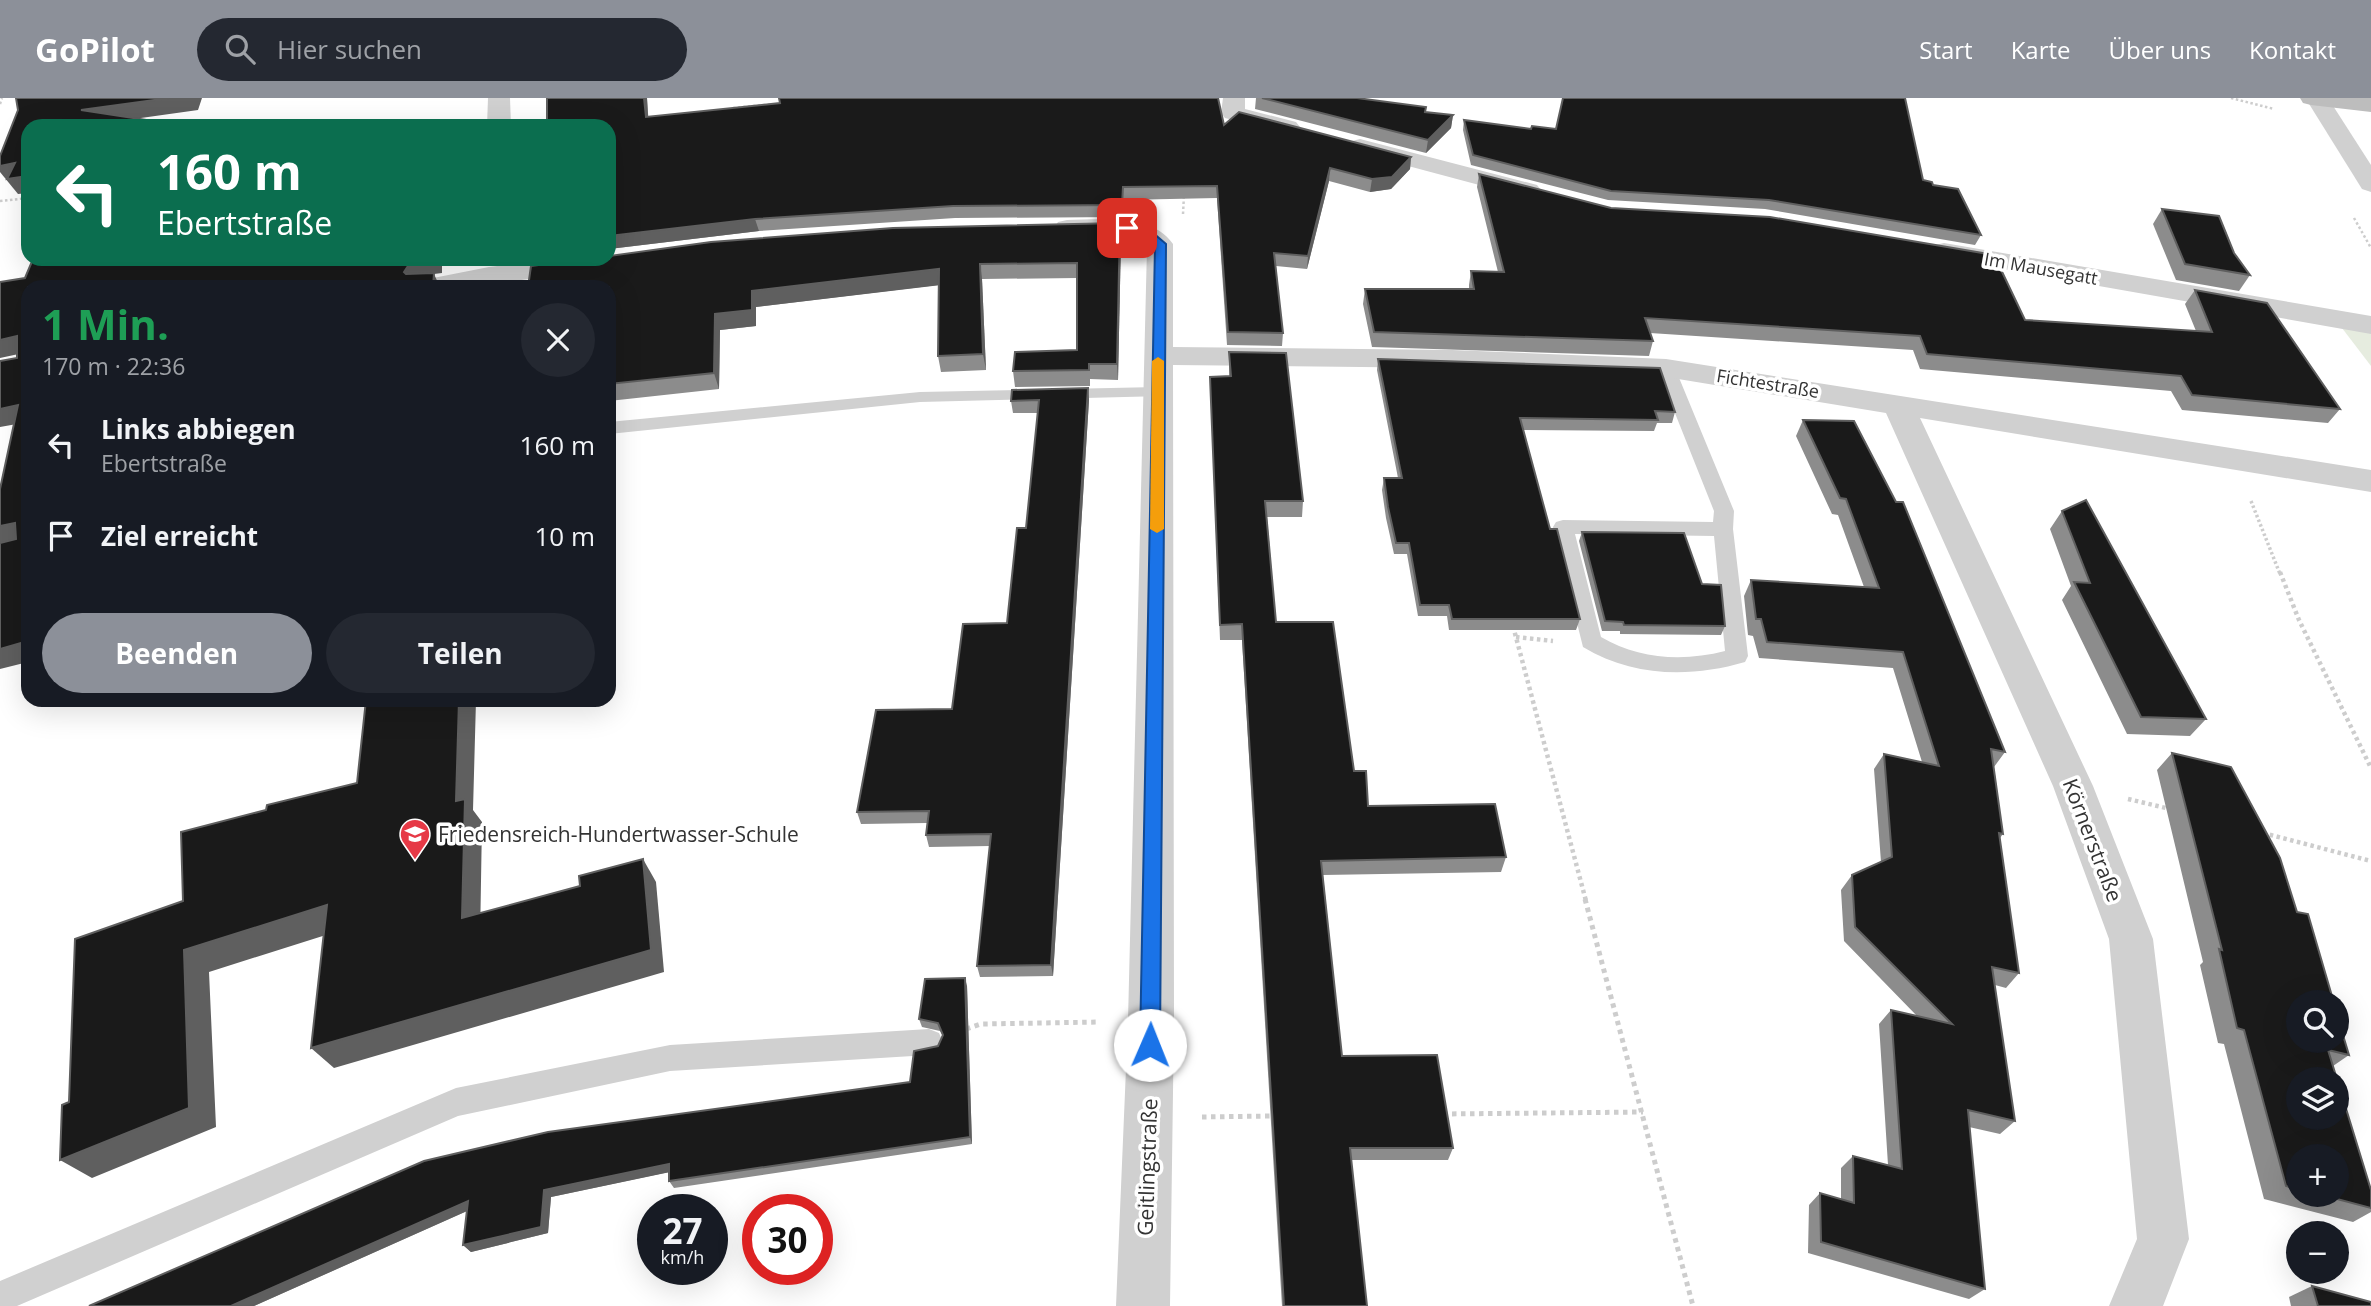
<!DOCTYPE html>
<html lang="de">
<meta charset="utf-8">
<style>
body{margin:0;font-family:"Open Sans",sans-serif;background:#242831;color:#f1f3f6;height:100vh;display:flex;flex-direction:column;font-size:26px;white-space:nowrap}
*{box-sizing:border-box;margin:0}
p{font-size:23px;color:#9ea1a6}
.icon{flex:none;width:38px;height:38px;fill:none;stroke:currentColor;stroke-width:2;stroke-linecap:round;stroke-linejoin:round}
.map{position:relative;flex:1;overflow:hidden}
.sheet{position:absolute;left:21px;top:182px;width:595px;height:427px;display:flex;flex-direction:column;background:#171b24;border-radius:21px;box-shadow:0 7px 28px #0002}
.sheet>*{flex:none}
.banner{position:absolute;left:21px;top:21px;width:595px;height:147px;border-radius:21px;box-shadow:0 7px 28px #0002;background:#0b6e4f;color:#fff;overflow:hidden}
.buttons{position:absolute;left:2286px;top:892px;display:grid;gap:14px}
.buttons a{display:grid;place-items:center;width:63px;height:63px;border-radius:50%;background:#171b24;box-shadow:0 7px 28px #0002;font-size:35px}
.speed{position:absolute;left:637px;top:1096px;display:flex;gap:14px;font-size:35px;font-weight:700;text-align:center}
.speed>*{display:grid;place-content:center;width:91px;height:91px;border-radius:50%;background:#171b24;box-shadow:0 7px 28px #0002;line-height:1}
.speed small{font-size:18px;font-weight:400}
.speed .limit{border:10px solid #d22;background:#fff;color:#111}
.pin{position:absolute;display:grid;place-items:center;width:60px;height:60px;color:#fff;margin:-30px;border-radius:14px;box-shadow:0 4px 10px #0006}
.me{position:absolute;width:77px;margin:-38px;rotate:1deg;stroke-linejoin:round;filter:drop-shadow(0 0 5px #0008)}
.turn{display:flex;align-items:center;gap:24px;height:147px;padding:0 21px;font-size:32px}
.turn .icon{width:91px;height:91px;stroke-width:2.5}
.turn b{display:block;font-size:49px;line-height:60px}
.round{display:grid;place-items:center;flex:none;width:74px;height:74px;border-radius:37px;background:#242831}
.summary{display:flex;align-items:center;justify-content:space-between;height:119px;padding:0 21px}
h1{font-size:42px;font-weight:700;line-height:52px;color:#1e9e55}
.action{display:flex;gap:14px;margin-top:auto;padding:14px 21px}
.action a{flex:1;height:80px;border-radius:42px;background:#8c9099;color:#fff;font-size:28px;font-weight:700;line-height:80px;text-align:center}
.action a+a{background:#242831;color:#f1f3f6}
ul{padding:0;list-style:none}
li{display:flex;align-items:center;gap:21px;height:91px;padding:0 21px}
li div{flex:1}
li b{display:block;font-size:26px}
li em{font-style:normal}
header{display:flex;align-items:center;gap:42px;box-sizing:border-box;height:98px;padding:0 35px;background:#8c9099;color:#fff}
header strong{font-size:33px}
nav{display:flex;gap:38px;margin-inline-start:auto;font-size:24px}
.search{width:490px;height:63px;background:#242831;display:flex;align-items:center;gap:18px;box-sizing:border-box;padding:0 24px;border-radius:38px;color:#9ea1a6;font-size:26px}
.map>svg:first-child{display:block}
.green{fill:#e6ecdf}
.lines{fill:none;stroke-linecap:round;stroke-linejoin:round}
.path-far3{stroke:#cdcdcd;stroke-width:2.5;stroke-dasharray:2.5 2.5;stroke-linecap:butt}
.path-far2{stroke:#cdcdcd;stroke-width:3.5;stroke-dasharray:2.5 2.5;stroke-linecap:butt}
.path-far1{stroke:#cdcdcd;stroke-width:4.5;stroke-dasharray:3.5 3.5;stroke-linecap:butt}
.path{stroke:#cdcdcd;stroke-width:5;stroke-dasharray:4.5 4.5;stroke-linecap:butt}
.service{fill:#d0d0d0;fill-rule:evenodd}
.minor{fill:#d0d0d0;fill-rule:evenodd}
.tertiary{fill:#d0d0d0;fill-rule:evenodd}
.secondary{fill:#bdbdbd;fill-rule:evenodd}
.wall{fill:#8c8c8c;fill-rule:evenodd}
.shaded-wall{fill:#5f5f5f}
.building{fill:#1a1a1a;stroke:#5f5f5f;stroke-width:2;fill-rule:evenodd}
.route{fill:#1a73e8;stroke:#114b97;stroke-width:2}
.slow{fill:#f59e0b}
.labels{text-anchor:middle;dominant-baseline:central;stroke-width:7;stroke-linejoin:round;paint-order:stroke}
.far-street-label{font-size:18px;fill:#333;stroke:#fff}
.poi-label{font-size:21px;fill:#333;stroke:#fff;text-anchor:start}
.street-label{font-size:21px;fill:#333;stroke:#fff}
</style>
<header>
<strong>GoPilot</strong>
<div class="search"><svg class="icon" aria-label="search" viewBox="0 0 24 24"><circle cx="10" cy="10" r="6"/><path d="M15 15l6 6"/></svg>Hier suchen</div>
<nav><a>Start</a><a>Karte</a><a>Über uns</a><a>Kontakt</a></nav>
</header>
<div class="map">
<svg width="2371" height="1208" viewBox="0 0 2371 1208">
<rect width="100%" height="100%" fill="#fff"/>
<polygon class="green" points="2342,230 2371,235 2371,268"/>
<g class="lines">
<g class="path-far3">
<polyline points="2231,0 2274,11"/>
<polyline points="0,6 2,0"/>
<polyline points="733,10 773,6"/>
<polyline points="0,103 28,100"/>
<polyline points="1183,116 1184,97"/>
<polyline points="2354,120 2371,150"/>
</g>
<polyline class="path-far2" points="2251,403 2280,476"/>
<g class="path-far1">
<polyline points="2280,474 2299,522 2371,670"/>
<polyline points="1513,528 1586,803"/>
<polyline points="1516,539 1553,543"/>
<polyline points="2128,701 2170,711"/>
<polyline points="2263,735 2371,763"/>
</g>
<g class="path">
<polyline points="1585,801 1693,1208"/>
<polyline points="966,931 981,926 1100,924"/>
<polyline points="1443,1016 1643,1014"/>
<polyline points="1202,1019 1273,1018"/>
</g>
<g class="service">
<path d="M1666 265 1675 270 1734 413 1733 431 1748 558 1745 564C1690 580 1633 579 1583 549L1553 429 1556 424 1563 422 1713 424 1714 413 1657 270ZM1575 436 1714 438 1725 553C1683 564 1638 561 1601 539Z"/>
<polygon points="1158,289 1164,290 1167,294 1164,298 920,304 609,336 609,324 920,294"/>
<polygon points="929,931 939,935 943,944 939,953 929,957 670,973 458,1018 17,1208 0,1208 0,1183 456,990 670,947"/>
</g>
<g class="minor">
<polygon points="488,0 510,0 511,28 487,28"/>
<polygon points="1223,0 1245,0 1245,11 1296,24 1300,29 1296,34 1288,36 1225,20 1221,15"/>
<polygon points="1360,41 1537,87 1541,92 1537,97 1528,100 1352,53 1348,48 1352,43"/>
<path d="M1067 122C1099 122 1152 115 1173 146V249L1452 252 1666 261 2371 372V394L1920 320 2093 688 2153 841 2189 1141 2163 1208H2109L2137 1141 2109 841 2053 688 1886 315 1666 279 1452 270 1173 267 1174 923 1170 1208H1116L1128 923 1147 149 1127 139 1058 136 1054 130 1058 124Z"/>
<polygon points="1944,145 2371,218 2371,236 1935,159 1931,153 1935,147"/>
<polygon points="555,161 591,161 595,166 591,172 581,174 470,189 414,189 418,183 428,181 489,169"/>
</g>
<polygon class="tertiary" points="2328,0 2371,67 2371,94 2362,91 2306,1"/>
<polygon class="secondary" points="2300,0 2371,0 2371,14 2311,7 2303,5"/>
</g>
<g class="wall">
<polygon points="547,0 647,0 648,19 1224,27 1411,59 1410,71 1391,91 1370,94 1329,83 1307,171 1276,168 1283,235 1282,248 1227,247 1217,100 1123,102 1122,119 955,120 759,133 609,151 609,28"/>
<polygon points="1256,0 1357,0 1426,14 1453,17 1451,30 1426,55 1255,11"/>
<polygon points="1464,22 1923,82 1933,87 1981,137 1975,147 1765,111 1608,102 1471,67 1463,32"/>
<polygon points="1479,76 2025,222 2196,233 2185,206 2195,192 2340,311 2328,325 2182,312 2171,293 1920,271 1913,252 1650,235 1653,243 1649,258 1372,249 1363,206 1365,191 1469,191 1469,187 1471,173 1498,174 1477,89"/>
<polygon points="2162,111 2250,177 2239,193 2176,182 2153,126"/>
<polygon points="1120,125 1121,141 1118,282 1090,281 1090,288 1015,289 1013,273 1077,252 1077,180 982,181 986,272 941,274 938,258 938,187 756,209 756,228 720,232 719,291 609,303 609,189"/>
<polygon points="1229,254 1303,403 1302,419 1267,419 1276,524 1354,673 1368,708 1506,759 1501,774 1323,777 1342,958 1453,1050 1448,1062 1351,1062 1367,1208 1282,1208 1242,542 1220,542 1210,279 1229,278"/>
<polygon points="1378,261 1675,314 1672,325 1657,325 1654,333 1523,332 1550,431 1580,521 1576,532 1449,532 1447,518 1418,518 1407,456 1394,456 1386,420 1382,392 1384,380 1398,380 1377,272"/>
<polygon points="1088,290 1089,302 1053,878 980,879 977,868 990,748 929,749 926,737 927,725 861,726 857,714 952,611 1007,525 1026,430 1038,315 1013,315 1011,303"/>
<polygon points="1803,322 2005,654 1994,669 2003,736 2000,740 2019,875 2006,890 1995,887 2015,1023 2000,1036 1969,1029 1985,1191 1969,1201 1808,1155 1809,1107 1820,1095 1841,1101 1841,1070 1853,1058 1888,1067 1879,926 1891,912 1917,918 1844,843 1841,792 1852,777 1881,764 1874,671 1884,656 1922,664 1893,570 1759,560 1753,538 1748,537 1744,498 1751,482 1864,489 1838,417 1832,416 1796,338"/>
<polygon points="2062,413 2206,621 2190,638 2127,636 2062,502 2071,488 2050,431"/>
<polygon points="1582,434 1702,486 1725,528 1721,537 1620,536 1620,533 1602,533 1579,443"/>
<path d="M2172 655 2349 957 2333 968 2371 1092V1114L2353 1124 2264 1101 2224 946 2218 945 2200 867 2203 864 2157 672ZM2298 1059 2336 1097H2298Z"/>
<polygon points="967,888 972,1046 674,1090 669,1083 669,1074 551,1099 548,1135 471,1154 463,1147 467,1113 254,1208 89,1208 910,984 938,948 943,938 940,933 922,929 919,921"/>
<polygon points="2312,1188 2371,1208 2291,1208 2289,1199"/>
</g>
<g class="shaded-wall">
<polygon points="169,0 202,0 198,12 91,27 81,12"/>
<polygon points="644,0 647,0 649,31 646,19"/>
<polygon points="1453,17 1451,30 1426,55 1428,42"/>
<polygon points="1411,59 1410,71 1391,91 1370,94 1372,81"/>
<polygon points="15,65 28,78 28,95 18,96 0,74 0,68"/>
<polygon points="1330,70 1329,83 1307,171 1308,158"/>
<polygon points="755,121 759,133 609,151 609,138"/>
<polygon points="1120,125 1121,141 1118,282 1117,266"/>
<polygon points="427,161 442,161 442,175 434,176 440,189 412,189 404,174 410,165"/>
<polygon points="980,166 982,181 986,272 983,256"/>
<polygon points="939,171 941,187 756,209 756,228 720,232 719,291 714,275 715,216 752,193"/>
<polygon points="17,238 28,254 0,260 0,242"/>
<polygon points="1088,290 1089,302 1053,878 1051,867"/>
<polygon points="18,307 28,324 0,329 0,311"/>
<polygon points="15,425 28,439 0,448 0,428"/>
<polygon points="28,543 28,564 0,571 0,551"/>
<polygon points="459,602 476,602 473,712 482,724 480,842 462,820 456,703"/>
<polygon points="643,761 656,784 664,874 334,970 311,950"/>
<polygon points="327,807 348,830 209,874 216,1029 92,1080 60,1062 184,852"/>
<polygon points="965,880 967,888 972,1046 970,1039"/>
<polygon points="669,1066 675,1073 551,1099 548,1135 471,1154 463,1147 544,1092"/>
<polygon points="468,1103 476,1109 254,1208 231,1208"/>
</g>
<g class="building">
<polygon points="16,0 169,0 81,12 179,27 28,28 28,78 7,81 15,65 0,68 0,58 18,12"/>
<polygon points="547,0 644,0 646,19 780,5 779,0 1218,0 1224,27 1239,14 1411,59 1392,79 1372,81 1330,70 1308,158 1274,155 1283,235 1228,234 1217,88 1123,89 1122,107 953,108 755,121 609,138 609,28 547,28"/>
<polygon points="1262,0 1357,0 1426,9 1425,14 1453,17 1428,42"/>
<polygon points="1563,0 1905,0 1923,82 1932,84 1933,87 1958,91 1981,137 1769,102 1611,93 1473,57 1464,22 1531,31 1532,28 1556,31"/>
<polygon points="1479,76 1611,110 1770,119 1994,157 2025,222 2212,234 2195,192 2267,205 2340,311 2192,297 2181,278 1927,256 1920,238 1645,220 1653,243 1374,234 1365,191 1474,191 1471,173 1504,174"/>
<polygon points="2162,111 2219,118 2234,155 2250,177 2185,166"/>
<polygon points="1120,125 1117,266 1089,266 1089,272 1013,273 1015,254 1077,252 1077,165 980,166 983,256 938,258 939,171 752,193 752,212 715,216 714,275 609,286 609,189 528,189 531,168 583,161 609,161 609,158 711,144 893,130"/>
<polygon points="33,161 427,161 410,165 404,174 406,176 434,175 433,189 28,189 28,543 0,551 0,445 16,441 15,425 0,428 0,391 18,307 0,311 0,263 17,260 17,238 0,242 0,184 25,180"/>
<polygon points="1229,254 1286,255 1303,403 1265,403 1276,524 1333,524 1354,673 1366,673 1368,708 1495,706 1506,759 1321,763 1342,958 1437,957 1453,1050 1350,1050 1367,1208 1284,1208 1242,526 1220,527 1210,279 1231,278"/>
<polygon points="1378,261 1660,270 1675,314 1655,313 1658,322 1520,320 1550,431 1557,431 1580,521 1452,521 1449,507 1420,507 1409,445 1396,445 1388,409 1384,380 1402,380"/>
<polygon points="1088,290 1051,867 977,868 991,736 926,737 929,713 857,714 876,612 952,611 963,526 1007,525 1017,430 1026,430 1039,302 1011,303 1012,292"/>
<polygon points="1803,322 1854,323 1896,404 1903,404 2005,654 1991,651 2003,736 1999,735 2019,875 1992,869 2015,1023 1968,1012 1985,1191 1821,1144 1820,1095 1854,1105 1853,1058 1902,1071 1891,912 1952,926 1855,829 1852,777 1892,759 1884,656 1939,668 1903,554 1767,544 1761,521 1756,521 1751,482 1879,490 1846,401 1840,400"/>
<polygon points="2086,402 2206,621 2141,619 2074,484 2090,485 2062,413"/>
<polygon points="1582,434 1684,435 1702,486 1721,487 1725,528 1624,527 1623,524 1605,523"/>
<polygon points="366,602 459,602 456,703 465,701 462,820 580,788 579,778 643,761 651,852 311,950 327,807 184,852 189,1010 60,1062 62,1007 69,1004 75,841 183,803 181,734 266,712 267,707 357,685"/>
<path d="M2172 655 2231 669 2280 760 2297 814 2308 816 2334 905H2298V943H2336V914L2349 957 2328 952 2371 1092V1110L2322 1097H2336V1059H2298V1091L2286 1088 2244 932 2237 930 2219 851 2222 852ZM2298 982H2336V1020H2298Z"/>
<polygon points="965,880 970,1039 669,1083 669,1066 544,1092 541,1129 463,1147 468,1103 231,1208 89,1208 424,1063 548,1034 910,984 914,953 938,948 943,937 938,925 919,921 925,881"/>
<polygon points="2312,1188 2371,1204 2371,1208 2318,1208"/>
</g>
<polygon class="route" points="1127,127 1153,135 1166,146 1160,947 1157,953 1150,956 1143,953 1140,947 1155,147 1146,139 1123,132 1123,128"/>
<polygon class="slow" points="1158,259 1164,263 1164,431 1157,435 1150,431 1152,263"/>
<defs>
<g id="school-pin" transform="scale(1.575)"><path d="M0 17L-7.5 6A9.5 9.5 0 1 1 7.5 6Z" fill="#e63946" stroke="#fff"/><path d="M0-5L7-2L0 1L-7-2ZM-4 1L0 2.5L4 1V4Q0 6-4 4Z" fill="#fff"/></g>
</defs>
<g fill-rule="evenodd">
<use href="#school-pin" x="415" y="736"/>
</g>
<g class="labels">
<g class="far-street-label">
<text transform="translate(2041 170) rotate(10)">Im Mausegatt</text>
<text transform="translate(1768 285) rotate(9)">Fichtestraße</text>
</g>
<g class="poi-label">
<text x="438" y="736">Friedensreich-Hundertwasser-Schule</text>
</g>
<g class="street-label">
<text transform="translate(2093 742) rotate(69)">Körnerstraße</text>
<text transform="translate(1147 1069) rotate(-88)">Geitlingstraße</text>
</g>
</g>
</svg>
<div class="buttons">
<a><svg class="icon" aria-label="search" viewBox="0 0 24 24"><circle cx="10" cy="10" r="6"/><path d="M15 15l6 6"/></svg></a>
<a><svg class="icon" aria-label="layers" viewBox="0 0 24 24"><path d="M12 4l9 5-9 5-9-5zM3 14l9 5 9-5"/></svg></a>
<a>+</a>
<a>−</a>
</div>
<div class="speed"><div>27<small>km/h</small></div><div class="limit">30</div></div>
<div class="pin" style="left:1127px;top:130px;background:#d93025"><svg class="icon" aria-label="arrive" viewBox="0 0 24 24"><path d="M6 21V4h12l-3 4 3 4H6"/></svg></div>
<svg class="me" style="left:1150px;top:947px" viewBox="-20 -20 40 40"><circle r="19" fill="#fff"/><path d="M0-13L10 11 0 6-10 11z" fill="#1a73e8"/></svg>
<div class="banner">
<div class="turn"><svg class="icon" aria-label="left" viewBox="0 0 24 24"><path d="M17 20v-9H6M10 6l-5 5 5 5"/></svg><div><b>160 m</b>Ebertstraße</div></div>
</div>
<section class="sheet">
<div class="summary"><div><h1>1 Min.</h1><p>170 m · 22:36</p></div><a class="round"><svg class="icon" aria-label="close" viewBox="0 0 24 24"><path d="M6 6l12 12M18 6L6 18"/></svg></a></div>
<ul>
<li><svg class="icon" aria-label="left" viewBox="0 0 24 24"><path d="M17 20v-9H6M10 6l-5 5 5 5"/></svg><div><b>Links abbiegen</b><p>Ebertstraße</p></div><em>160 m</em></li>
<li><svg class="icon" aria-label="arrive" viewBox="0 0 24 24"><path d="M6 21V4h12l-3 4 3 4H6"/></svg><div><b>Ziel erreicht</b></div><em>10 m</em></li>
</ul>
<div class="action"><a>Beenden</a><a>Teilen</a></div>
</section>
</div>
